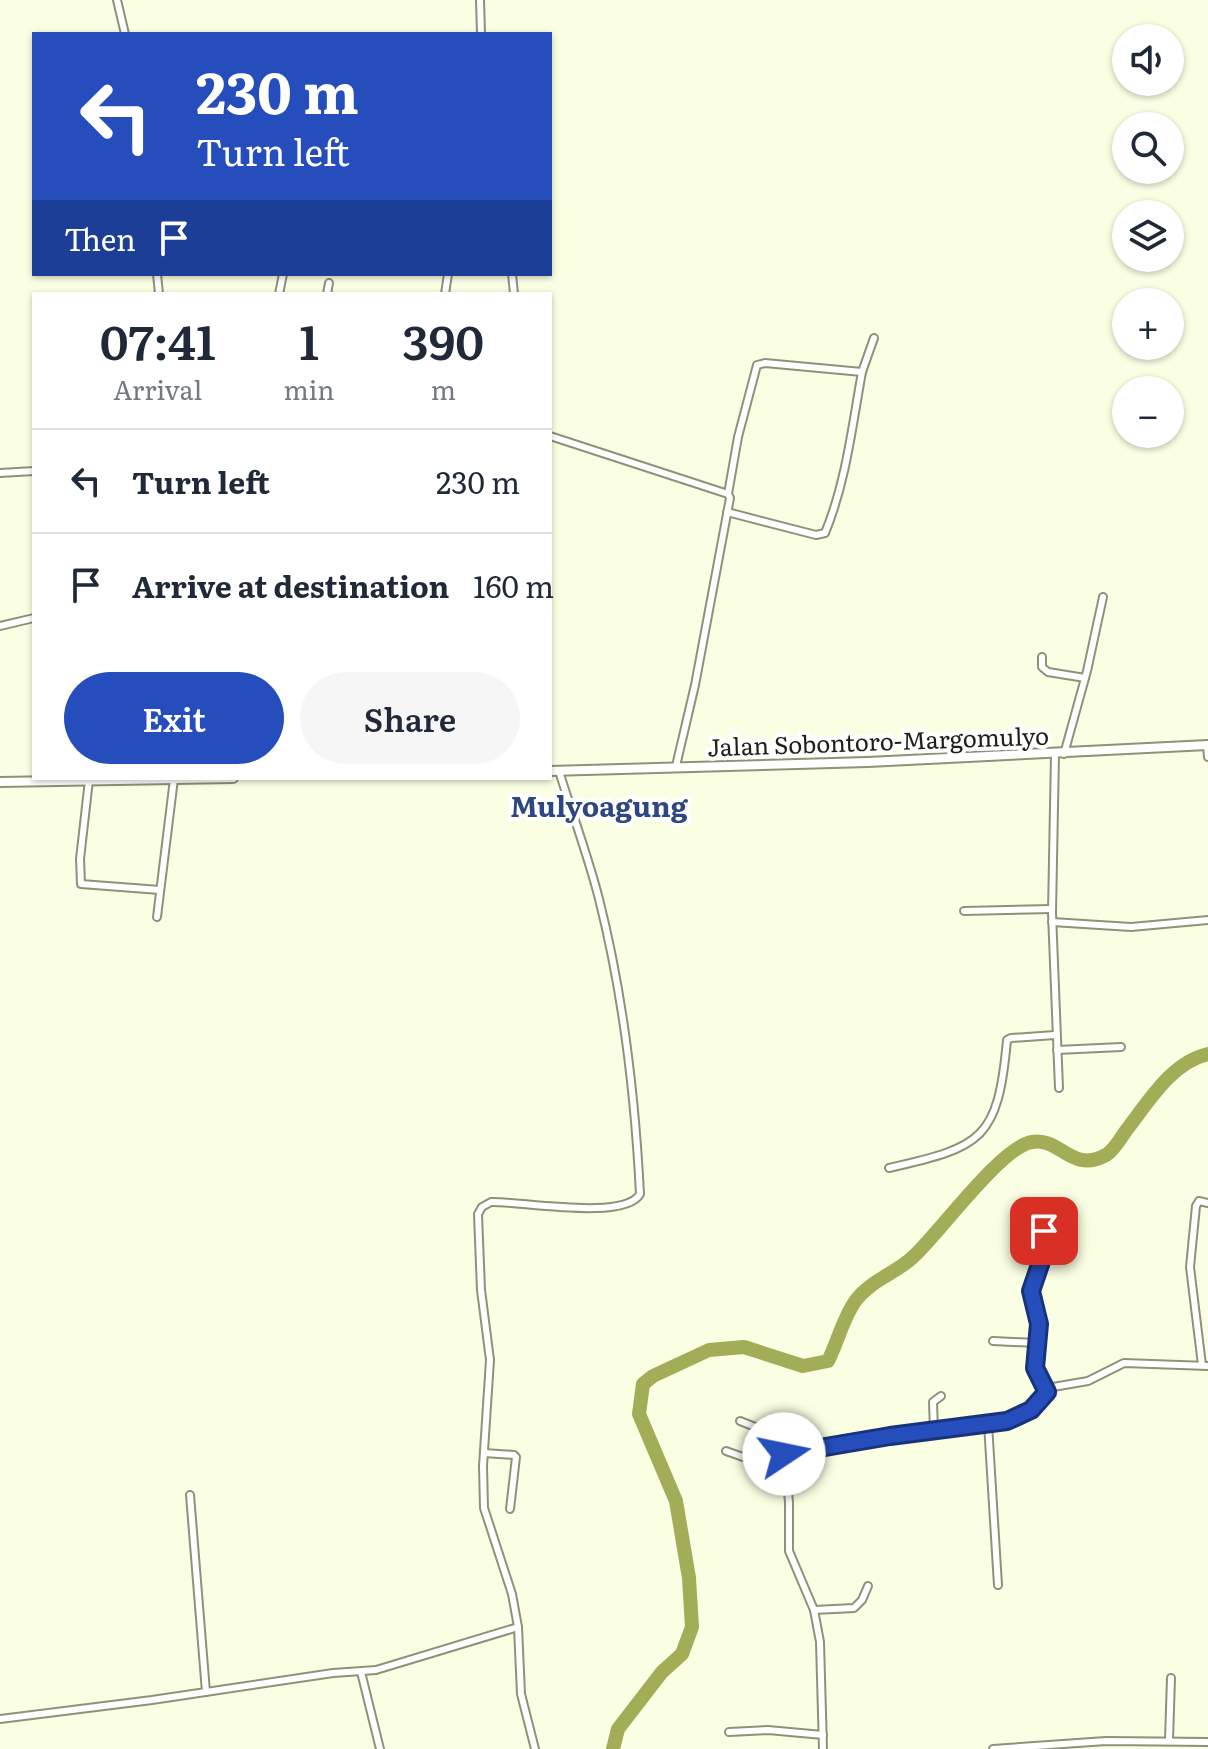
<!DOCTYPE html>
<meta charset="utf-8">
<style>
body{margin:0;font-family:Literata,serif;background:#f6f6f7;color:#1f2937;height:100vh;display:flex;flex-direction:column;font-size:30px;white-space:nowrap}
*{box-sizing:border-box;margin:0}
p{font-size:26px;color:#747a83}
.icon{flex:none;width:44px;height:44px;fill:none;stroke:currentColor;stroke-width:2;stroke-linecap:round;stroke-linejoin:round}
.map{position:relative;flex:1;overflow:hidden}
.drawer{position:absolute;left:32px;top:292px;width:520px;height:488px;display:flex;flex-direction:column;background:#fff;border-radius:0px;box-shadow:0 2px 6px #0004}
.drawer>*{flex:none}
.hud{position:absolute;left:32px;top:32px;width:520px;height:244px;border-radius:0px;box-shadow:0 2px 6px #0004;background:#254ebc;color:#fff;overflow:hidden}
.tools{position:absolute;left:1112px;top:24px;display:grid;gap:16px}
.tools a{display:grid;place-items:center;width:72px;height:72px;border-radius:50%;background:#fff;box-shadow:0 2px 6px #0004;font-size:40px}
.pin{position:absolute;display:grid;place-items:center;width:68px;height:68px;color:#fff;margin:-34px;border-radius:16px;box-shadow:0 4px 12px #0006}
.me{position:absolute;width:88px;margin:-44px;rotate:79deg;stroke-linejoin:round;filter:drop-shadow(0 0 6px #0008)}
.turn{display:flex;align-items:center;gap:28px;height:168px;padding:0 32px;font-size:36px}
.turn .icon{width:104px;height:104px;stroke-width:2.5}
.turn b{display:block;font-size:56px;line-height:68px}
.then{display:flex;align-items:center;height:76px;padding:0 32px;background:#0003;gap:16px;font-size:30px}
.eta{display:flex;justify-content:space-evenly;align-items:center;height:136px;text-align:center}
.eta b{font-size:48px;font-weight:600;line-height:56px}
.button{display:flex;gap:16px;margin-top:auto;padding:16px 32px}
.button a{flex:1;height:92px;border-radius:48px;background:#254ebc;color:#fff;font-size:32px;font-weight:600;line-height:92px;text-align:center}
.button a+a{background:#f6f6f7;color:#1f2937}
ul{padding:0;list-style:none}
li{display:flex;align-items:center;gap:24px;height:104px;padding:0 32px;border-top:2px solid #e0e1e3}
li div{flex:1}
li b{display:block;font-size:30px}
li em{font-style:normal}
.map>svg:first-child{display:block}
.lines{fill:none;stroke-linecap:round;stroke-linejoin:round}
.river{stroke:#a2ad57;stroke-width:14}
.minor-casing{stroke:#8e9278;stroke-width:10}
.tertiary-casing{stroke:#8e9278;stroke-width:12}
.minor{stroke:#fff;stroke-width:6}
.tertiary{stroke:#fff;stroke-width:8}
.route-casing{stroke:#18337a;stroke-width:20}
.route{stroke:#254ebc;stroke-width:14}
.labels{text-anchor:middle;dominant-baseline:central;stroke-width:8;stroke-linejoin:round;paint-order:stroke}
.street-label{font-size:24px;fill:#1f2117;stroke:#fff}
.quarter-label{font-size:28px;font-weight:bold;fill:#2e4780;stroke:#fff}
</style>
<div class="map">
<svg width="1208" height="1749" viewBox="0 0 1208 1749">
<rect width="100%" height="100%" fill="#faffe3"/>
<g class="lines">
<path class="river" d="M613 1749 618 1729 662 1672 682 1654 692 1627 689 1578 676 1501 639 1414 643 1384 653 1376 709 1350 744 1347 803 1366 828 1361C838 1341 843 1318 856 1300 871 1280 897 1273 914 1256 940 1232 1002 1146 1032 1142 1061 1137 1071 1174 1106 1155 1114 1150 1120 1139 1125 1132 1147 1104 1171 1062 1208 1054"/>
<g class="minor-casing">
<g id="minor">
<polyline points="117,0 125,34"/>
<polyline points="480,0 481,34"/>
<polyline points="157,274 159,294"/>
<polyline points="512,274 514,294"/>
<polyline points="279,294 283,274"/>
<polyline points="327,294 329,283"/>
<polyline points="445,294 448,274"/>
<polyline points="862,372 874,338"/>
<polyline points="550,436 728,494 730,498 695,685 676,766"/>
<polyline points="0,473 34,471"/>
<path d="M727 512 816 535 825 533C846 482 852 427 862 372L765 363 757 365 738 437 728 494"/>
<polyline points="0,626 34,618"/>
<polyline points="1042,657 1042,667 1048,672 1085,678"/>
<polyline points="1207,745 1208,757"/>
<polyline points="1055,754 1052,913 1059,1088"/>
<polyline points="1064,754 1087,671 1103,597"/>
<polyline points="89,780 80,859 81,884 160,890"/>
<polyline points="964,911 1052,909"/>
<polyline points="157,917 174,779"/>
<polyline points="1052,922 1131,927 1208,920"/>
<polyline points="1057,1050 1121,1047"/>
<path d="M889 1168C982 1147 998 1140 1007 1040L1011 1038 1055 1035"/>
<polyline points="1038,1207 1046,1246 1031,1290 1039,1324 1035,1368 1047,1392"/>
<polyline points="993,1341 1036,1343"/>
<polyline points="1202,1365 1190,1267 1196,1206 1199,1201 1208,1203"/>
<polyline points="988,1424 998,1585"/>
<polyline points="934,1431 933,1402 941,1396"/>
<polyline points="726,1451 743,1457 784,1454 778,1436 740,1421"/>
<polyline points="484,1453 514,1455 516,1457 510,1509"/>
<polyline points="190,1495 206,1692"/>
<polyline points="814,1610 854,1608 862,1600 868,1586"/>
<polyline points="518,1627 521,1694 535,1749"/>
<polyline points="361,1672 380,1749"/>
<path d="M0 1719 152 1700 333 1673 376 1670 518 1627 512 1594 484 1508 483 1466 490 1360 481 1290 478 1214 482 1207 491 1202C519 1201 625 1221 640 1194 635 1096 623 994 599 899 588 856 572 813 559 771"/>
<polyline points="729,1732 768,1730 823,1735"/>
<polyline points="1169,1740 1171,1678"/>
<polyline points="823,1749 820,1642 814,1610 789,1551 789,1502 784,1454 890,1436 1007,1421 1031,1410 1053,1387 1088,1381 1124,1363 1208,1366"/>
<polyline points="993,1749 1106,1741 1208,1742"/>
</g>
</g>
<g class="tertiary-casing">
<g id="tertiary">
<polyline points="550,771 868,762 1208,745"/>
<polyline points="0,782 233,778"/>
</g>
</g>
<use href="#minor" class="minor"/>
<use href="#tertiary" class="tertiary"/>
</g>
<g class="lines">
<g class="route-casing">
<polyline id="route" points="784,1454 890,1436 1007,1421 1031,1410 1047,1392 1035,1368 1039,1324 1031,1291 1045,1250 1044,1231"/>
</g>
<use href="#route" class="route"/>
</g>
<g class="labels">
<g class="street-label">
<text transform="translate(878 740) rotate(-2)">Jalan Sobontoro-Margomulyo</text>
</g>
<g class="quarter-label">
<text x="599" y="805">Mulyoagung</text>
</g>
</g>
</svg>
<div class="tools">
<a><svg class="icon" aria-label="sound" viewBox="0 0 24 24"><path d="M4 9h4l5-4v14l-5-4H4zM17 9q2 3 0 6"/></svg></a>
<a><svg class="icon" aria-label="search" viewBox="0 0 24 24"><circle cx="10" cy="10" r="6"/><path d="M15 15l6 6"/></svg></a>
<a><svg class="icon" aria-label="layers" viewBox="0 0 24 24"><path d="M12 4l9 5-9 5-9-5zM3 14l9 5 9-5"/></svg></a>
<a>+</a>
<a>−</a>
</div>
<div class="pin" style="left:1044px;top:1231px;background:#d93025"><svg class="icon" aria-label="arrive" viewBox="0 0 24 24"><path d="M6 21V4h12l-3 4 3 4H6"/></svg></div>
<svg class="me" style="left:784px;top:1454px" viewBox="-20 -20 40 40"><circle r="19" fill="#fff"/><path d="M0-13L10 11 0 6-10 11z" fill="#254ebc"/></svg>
<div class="hud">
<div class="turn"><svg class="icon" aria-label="left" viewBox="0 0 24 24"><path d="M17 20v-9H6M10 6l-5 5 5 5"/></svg><div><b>230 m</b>Turn left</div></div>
<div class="then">Then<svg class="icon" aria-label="arrive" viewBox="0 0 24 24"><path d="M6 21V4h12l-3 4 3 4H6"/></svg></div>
</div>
<section class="drawer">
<div class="eta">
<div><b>07:41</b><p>Arrival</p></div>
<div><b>1</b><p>min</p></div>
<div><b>390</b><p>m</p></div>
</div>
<ul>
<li><svg class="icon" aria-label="left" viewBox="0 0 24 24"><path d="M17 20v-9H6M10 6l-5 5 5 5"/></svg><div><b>Turn left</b></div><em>230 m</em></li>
<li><svg class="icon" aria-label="arrive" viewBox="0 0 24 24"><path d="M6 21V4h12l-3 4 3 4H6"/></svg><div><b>Arrive at destination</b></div><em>160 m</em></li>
</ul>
<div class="button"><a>Exit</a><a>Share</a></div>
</section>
</div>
